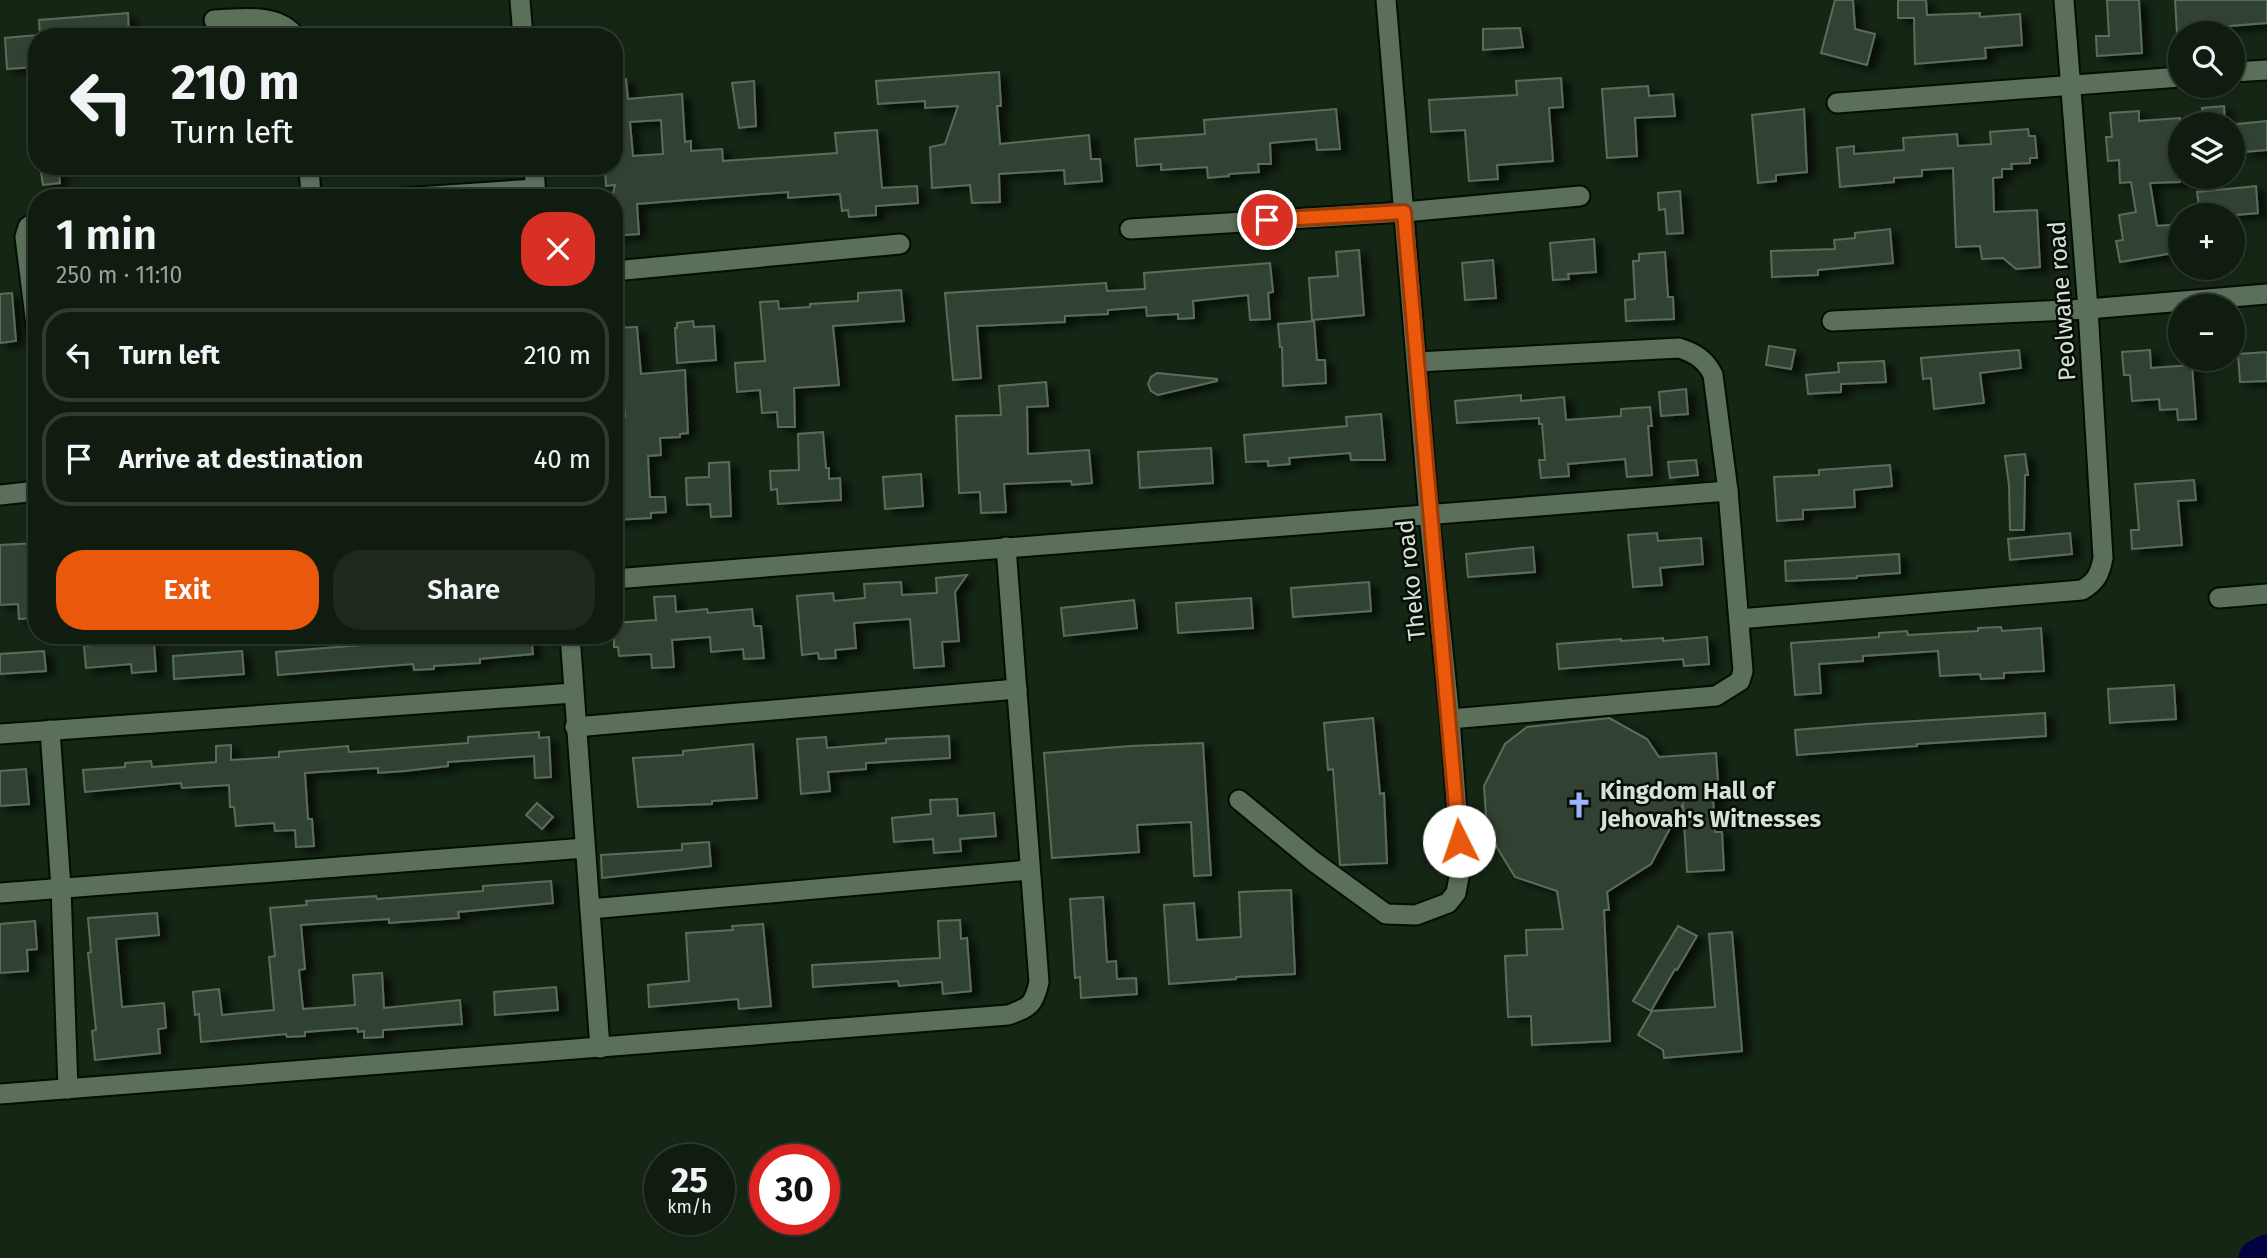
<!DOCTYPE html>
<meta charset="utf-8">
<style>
body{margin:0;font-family:"Fira Sans",sans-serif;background:#1e291e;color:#f1f3f6;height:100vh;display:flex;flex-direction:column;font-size:26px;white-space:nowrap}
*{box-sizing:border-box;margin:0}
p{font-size:23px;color:#9ca19f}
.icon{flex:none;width:38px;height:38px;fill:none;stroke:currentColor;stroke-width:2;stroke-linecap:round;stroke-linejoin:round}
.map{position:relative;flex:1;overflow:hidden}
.details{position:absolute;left:28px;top:189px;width:595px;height:455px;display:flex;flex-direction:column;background:#101c10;border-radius:28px;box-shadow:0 2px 5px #0004,0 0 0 2px #303a30}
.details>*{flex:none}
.hud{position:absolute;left:28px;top:28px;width:595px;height:147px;border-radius:28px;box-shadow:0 2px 5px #0004,0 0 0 2px #303a30;background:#101c10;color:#f1f3f6;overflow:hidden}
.tools{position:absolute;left:2168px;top:21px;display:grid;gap:14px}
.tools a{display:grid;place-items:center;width:77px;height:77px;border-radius:50%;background:#101c10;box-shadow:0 2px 5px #0004,0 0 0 2px #303a30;font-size:35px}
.speed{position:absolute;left:644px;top:1144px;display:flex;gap:14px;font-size:35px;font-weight:700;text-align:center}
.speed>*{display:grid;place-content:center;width:91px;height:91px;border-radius:50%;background:#101c10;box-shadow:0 2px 5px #0004,0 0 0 2px #303a30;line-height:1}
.speed small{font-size:18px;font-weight:400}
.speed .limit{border:10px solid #d22;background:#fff;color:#111}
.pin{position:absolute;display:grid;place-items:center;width:60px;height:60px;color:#fff;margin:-30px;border:4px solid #fff;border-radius:50%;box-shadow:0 2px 7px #0007}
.me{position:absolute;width:77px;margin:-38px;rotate:356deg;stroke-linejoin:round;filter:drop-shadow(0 0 5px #0008)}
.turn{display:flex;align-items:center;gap:24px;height:147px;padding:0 28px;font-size:32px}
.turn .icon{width:91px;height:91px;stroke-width:2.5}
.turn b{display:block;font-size:49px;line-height:60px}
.round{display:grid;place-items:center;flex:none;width:74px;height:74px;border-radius:28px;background:#1e291e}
.head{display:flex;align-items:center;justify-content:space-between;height:119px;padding:0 28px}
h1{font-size:42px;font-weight:600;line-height:52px}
.primary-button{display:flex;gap:14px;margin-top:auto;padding:14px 28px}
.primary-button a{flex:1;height:80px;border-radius:28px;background:#ea580c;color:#fff;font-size:28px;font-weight:600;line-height:80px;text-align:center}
.primary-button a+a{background:#1e291e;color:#f1f3f6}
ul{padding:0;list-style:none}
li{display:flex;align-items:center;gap:21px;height:94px;margin:0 14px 10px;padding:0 14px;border:4px solid #303a30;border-radius:28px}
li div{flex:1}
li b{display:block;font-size:26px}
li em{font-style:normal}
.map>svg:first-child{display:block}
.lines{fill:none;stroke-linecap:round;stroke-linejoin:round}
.river{stroke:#030141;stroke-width:37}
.building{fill:#304330;stroke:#5a6d59;stroke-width:2;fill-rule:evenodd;filter:url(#shadow)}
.minor-casing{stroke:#020f02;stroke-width:23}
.minor{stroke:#5b6f5a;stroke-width:19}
.route-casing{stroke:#983908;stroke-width:18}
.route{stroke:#ea580c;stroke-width:12}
.labels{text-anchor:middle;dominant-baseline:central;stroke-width:5;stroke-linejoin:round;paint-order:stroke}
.street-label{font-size:24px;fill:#d7e2d6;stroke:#060d06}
.poi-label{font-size:24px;font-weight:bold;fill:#d7e2d6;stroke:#060d06;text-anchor:start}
</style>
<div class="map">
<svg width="2267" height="1258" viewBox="0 0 2267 1258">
<defs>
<filter id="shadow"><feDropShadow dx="8" dy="4.5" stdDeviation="3.5" flood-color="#0009"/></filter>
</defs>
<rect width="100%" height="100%" fill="#152615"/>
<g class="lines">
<polyline class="river" points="2257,1258 2267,1253"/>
</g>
<g class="building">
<polygon points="1835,0 1853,0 1855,29 1875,34 1867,65 1821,53"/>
<polygon points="1898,0 1926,0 1927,15 1980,13 1980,17 2020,14 2022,45 1985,48 1986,58 1915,64 1914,18 1898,18"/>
<polygon points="2107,0 2139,0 2142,53 2097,56 2096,36 2109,36"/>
<polygon points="2175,0 2267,0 2267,23 2218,27 2218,33 2177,33"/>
<polygon points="128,13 129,37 40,37 39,20"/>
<polygon points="1520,28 1523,47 1483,50 1483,29"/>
<polygon points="37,35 37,67 7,69 5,38"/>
<polygon points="999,72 1001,106 997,106 1000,144 1089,135 1091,159 1100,159 1102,181 1065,184 1064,170 999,174 1000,202 972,203 970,185 932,188 930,147 945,144 958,106 925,108 925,101 878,104 876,81"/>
<polygon points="1561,78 1563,107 1549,108 1553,161 1497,165 1498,179 1469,181 1465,130 1431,132 1429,100 1517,95 1516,81"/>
<path d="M626 79 628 99 682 94 685 142 691 141V151L722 149 723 161 837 153 835 133 877 130 882 188 917 186 918 203 876 206V215L849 217 848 210 842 211 840 194 788 198V192L637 204 639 234 614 236V198H612L615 185 606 186 605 166H614V80ZM661 120 663 154 633 156 630 122Z"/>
<polygon points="754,81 756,126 739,128 732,83"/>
<polygon points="1648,86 1649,96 1673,94 1675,116 1635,118 1637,156 1607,158 1602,89"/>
<polygon points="2224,106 2225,124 2204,124 2202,108"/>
<polygon points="1336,109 1340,149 1317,150 1316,139 1270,143 1271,164 1258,164 1259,172 1229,174 1229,176 1208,178 1207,167 1161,170 1161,164 1137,166 1135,139 1205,134 1204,120"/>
<polygon points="1804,109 1807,172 1776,175 1776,181 1758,183 1752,115"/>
<polygon points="2139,111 2139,121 2180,118 2180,182 2150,183 2157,226 2180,224 2180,252 2120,262 2116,241 2123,240 2119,215 2136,212 2131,182 2120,183 2119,160 2108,161 2106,137 2112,137 2110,113"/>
<polygon points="2267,121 2267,150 2244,152 2243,139 2238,140 2237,124"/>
<polygon points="2028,129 2029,136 2035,136 2037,158 2030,158 2030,163 2011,164 2012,169 2002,169 2002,177 1993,178 1994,212 2037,210 2040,267 2016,269 2003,258 1982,259 1980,246 1956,247 1953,168 1922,170 1922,176 1894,178 1894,182 1840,187 1837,148 1854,146 1854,154 1904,150 1903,138 1957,134 1958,146 1991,144 1990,132"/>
<polygon points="40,166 58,166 60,183 43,185"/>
<polygon points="2256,186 2258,213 2236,215 2218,215 2217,211 2200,213 2197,192"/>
<polygon points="1680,191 1683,233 1667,234 1665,209 1659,210 1658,193"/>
<polygon points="1890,229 1893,263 1818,270 1818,275 1772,277 1771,251 1835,249 1834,240 1855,238 1855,233"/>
<polygon points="1594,239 1596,272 1568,274 1569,279 1553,280 1550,243"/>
<polygon points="1359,250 1364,315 1312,320 1309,278 1338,276 1336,252"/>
<polygon points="1665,252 1668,297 1673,297 1674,319 1626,321 1625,300 1635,299 1633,261 1639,261 1639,254"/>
<polygon points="1493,260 1496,298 1465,300 1462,263"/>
<polygon points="1270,263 1273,292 1268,293 1270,319 1250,320 1248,295 1193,301 1194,318 1178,319 1178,314 1147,316 1146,307 1108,310 1108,314 1065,316 1065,322 977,326 981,378 953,380 945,293 1106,283 1107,291 1145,289 1144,273"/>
<polygon points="901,290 904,321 833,326 839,385 794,388 795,427 778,427 777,412 762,413 760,390 737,392 735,363 765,361 760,302 778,301 779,309 810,307 810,304 858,301 858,293"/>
<polygon points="12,293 16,341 0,343 0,294"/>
<polygon points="693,321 694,327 714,326 716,360 677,363 675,328 677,328 677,323"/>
<polygon points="1314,321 1317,360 1325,360 1326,383 1283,386 1282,347 1280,347 1278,324"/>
<polygon points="637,327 641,374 685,370 688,433 680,434 680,437 660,438 661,455 648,456 650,497 665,497 666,512 651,513 651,518 614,520 614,417 625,417 620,352 614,353 614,328"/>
<polygon points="1769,346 1795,350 1791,369 1766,365"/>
<polygon points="2019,350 2021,368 1980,373 1984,403 1934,409 1931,378 1923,379 1921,358"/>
<polygon points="2150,350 2151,368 2192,365 2196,419 2178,420 2177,409 2160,410 2159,399 2132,401 2130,375 2124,375 2122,352"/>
<polygon points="2267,352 2267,381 2240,382 2238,354"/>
<polygon points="1884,361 1886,382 1841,384 1841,392 1808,394 1806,375 1839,372 1838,363"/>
<polygon points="1157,373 1217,379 1217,381 1158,395 1151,391 1148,384 1151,377"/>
<polygon points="1046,382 1048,406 1027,407 1028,454 1089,450 1092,483 1072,485 1071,481 1004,484 1006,512 981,513 980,492 959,493 956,416 1001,415 999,386"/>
<polygon points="1686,389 1688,414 1661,416 1659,392"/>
<polygon points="1521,395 1521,401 1564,397 1566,420 1621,416 1621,409 1650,407 1652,426 1648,426 1652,475 1627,477 1625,459 1568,464 1569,476 1541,478 1539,460 1545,460 1542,424 1539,424 1539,418 1457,423 1455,401"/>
<polygon points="1381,414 1385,460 1351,460 1350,453 1289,458 1290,464 1268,466 1268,461 1246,462 1244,435 1347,426 1346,417"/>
<polygon points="823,432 826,468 829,468 829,479 840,478 841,500 778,504 777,489 771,490 770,471 799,470 798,434"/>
<polygon points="1211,448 1213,483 1140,488 1138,452"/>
<polygon points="2025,454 2028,475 2025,475 2024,530 2010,530 2009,485 2005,456"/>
<polygon points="1696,460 1698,475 1670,478 1668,462"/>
<polygon points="729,462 731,516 711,517 710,504 687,505 686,478 709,477 709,463"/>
<polygon points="1890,465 1892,486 1854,490 1855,507 1803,510 1803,519 1777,521 1774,477 1819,475 1819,470"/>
<polygon points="921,474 923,506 885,509 883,477"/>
<polygon points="2194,480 2196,500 2178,501 2182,545 2132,549 2131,530 2139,530 2135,484"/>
<polygon points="1657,533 1658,541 1701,538 1703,564 1660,568 1662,585 1633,587 1628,535"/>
<polygon points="2070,533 2072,554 2010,560 2008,539"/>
<polygon points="37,543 37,618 19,619 18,604 0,605 0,545"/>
<polygon points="1533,547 1535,572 1468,577 1466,554"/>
<polygon points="1899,554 1900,573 1857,576 1857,578 1786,581 1785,561"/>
<polygon points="967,575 955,592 959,641 942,642 944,666 914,668 910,619 854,623 856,648 835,650 836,658 819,659 818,653 802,655 797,596 833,593 834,601 865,598 864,584 901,582 902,595 937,593 936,578"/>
<polygon points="1369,582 1371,611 1293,617 1291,588"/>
<polygon points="675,596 676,612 707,609 708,613 752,609 754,626 761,626 764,658 744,659 743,649 711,652 710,637 672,640 674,667 652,668 651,654 619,656 618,647 614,647 614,623 656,620 654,597"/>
<polygon points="1251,598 1253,628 1178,633 1176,603"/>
<polygon points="1134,600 1137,628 1064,636 1061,608"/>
<polygon points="2001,627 2002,631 2041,628 2044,671 2004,673 2004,678 1981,679 1980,674 1940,676 1938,651 1863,656 1863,661 1819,664 1821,693 1795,695 1791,643 1879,637 1879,633 1907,631 1908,635 1978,631 1978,628"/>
<polygon points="125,635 142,635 143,644 154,643 156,671 132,673 131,664 86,668 84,646 126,642"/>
<polygon points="412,635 531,635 533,654 480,659 480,663 434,666 434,669 414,670 413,664 278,675 276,652 412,641"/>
<polygon points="1707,637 1709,664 1684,666 1683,659 1559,669 1557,644 1621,639 1621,641 1663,638 1663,641"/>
<polygon points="44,651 46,671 0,674 0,654"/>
<polygon points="242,651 244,674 174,679 173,656"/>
<polygon points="2174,685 2176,719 2110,723 2108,689"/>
<polygon points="2045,713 2046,736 1917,744 1917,746 1797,755 1795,730 1867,724"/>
<polygon points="1373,718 1380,794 1384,793 1387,863 1340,865 1333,769 1328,770 1324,723"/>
<polygon points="1609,718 1647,739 1659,757 1716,753 1719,797 1713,797 1715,832 1722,832 1724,870 1687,872 1683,804 1651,864 1607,892 1609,910 1604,910 1610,1041 1532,1045 1531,1016 1508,1017 1505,956 1527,955 1526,930 1563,929 1557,891 1515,877 1487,831 1484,786 1505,744 1527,727"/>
<polygon points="539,732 539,738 549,737 551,777 535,778 534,756 448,762 448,766 405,771 378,773 378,768 305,773 308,819 312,819 314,846 296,847 295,830 275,831 274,823 236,826 234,807 230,807 229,785 182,788 181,783 85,792 83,770 125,767 125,763 151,761 152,767 216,762 216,746 231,745 231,760 279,757 279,752 290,751 348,746 349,752 468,743 468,737"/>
<polygon points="949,736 950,758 866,763 866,769 828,772 830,791 801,794 797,739 826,737 827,748 886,743 886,739"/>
<polygon points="1203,743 1211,875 1194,876 1191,822 1137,825 1139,852 1052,858 1044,753 1131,746"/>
<polygon points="753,744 757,798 712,801 712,804 638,807 633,758 683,755 683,751"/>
<polygon points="26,769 29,804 0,806 0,771"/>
<polygon points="957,799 958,816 994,813 996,836 960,839 961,851 934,853 933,839 894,842 892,818 931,814 930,800"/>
<polygon points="537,803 553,817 542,829 526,815"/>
<polygon points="709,842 711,866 602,878 601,855 682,850 682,844"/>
<polygon points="551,881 553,903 458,912 459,918 389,923 389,919 301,925 305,969 299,970 303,1009 355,1005 353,975 382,973 384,1008 460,1000 462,1024 383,1030 383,1037 364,1038 364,1031 358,1032 357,1028 305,1032 305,1036 287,1037 286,1034 201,1042 199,1014 195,1015 193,992 219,989 222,1015 274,1010 269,957 275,956 270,908 307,905 306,901 376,896 377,899 416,896 483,891 483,886"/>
<polygon points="1291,890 1295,974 1236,977 1236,979 1169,984 1164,905 1194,903 1197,940 1241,937 1239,892"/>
<polygon points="1103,897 1107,962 1116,961 1117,979 1136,978 1137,994 1081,998 1080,977 1075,978 1070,899"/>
<polygon points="157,913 159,935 116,939 122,1007 164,1003 166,1028 158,1029 160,1053 95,1060 92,1031 96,1030 88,953 91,952 88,918"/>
<polygon points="960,920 961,939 967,938 971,991 943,994 942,982 899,986 898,981 813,987 812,965 940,958 938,921"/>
<polygon points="35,921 37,949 27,950 28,971 0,973 0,924"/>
<polygon points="763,924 771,1006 739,1009 738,999 649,1007 648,985 689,981 686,933 733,930 732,926"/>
<polygon points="1678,926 1697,936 1677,970 1675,969 1651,1011 1633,1001"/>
<polygon points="1732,932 1742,1051 1664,1058 1663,1050 1638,1035 1652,1011 1715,1007 1709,934"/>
<polygon points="556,987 558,1010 495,1015 494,992"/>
</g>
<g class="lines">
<g class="minor-casing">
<g id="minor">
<polyline points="520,0 523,37"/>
<path d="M214 20C241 19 278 12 296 37"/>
<polyline points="2233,72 2267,70"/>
<polyline points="1837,103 2180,77"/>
<polyline points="309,166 311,198"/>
<polyline points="534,166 536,198"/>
<polyline points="402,198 535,189"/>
<polyline points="37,221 28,227 25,237 37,333"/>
<polyline points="1130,229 1404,212 1580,196"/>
<polyline points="614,271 900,244"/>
<polyline points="1832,321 2088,309 2267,294"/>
<path d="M1417 362 1679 348C1695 353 1706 360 1713 375L1728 491 1743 671 1740 681 1716 696 1450 719"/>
<polyline points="0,495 37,491"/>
<polyline points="614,579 1728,491"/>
<polyline points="2219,598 2267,594"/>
<path d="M1739 619 2082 590C2096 582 2100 574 2103 558L2088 309 2064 0"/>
<polyline points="570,635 600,1048"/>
<polyline points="575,727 1017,689"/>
<polyline points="50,730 61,888 68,1089"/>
<polyline points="0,734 573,693"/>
<polyline points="1239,800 1313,861 1386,914 1416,915 1448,903 1456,893 1461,866 1450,719 1429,515 1386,0"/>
<polyline points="0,893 585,848"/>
<polyline points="590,909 1029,870"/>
<path d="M0 1094 1008 1015C1030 1007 1034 1005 1039 982L1006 547"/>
</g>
</g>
<use href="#minor" class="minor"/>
</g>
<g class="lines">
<g class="route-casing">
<polyline id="route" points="1267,220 1404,212 1459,841"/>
</g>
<use href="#route" class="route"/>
</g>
<defs>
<g id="church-bare" transform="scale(2.1)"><path d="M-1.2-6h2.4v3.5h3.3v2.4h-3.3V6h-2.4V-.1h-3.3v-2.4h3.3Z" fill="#99b5fd" stroke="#060d06" stroke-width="2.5" paint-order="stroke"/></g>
</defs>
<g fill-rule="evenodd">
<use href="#church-bare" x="1579" y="805"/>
</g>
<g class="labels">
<g class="street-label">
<text transform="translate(2062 301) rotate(-94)">Peolwane road</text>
<text transform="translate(1411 580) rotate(-96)">Theko road</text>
</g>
<g class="poi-label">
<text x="1600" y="791">Kingdom Hall of<tspan x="1600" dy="28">Jehovah's Witnesses</tspan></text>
</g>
</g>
</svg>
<div class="tools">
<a><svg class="icon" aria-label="search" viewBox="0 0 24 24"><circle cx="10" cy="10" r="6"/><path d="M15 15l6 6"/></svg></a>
<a><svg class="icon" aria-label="layers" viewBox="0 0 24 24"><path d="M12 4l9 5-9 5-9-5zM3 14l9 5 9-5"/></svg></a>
<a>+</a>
<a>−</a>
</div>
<div class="speed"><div>25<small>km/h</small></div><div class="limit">30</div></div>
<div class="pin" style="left:1267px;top:220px;background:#d93025"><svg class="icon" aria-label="arrive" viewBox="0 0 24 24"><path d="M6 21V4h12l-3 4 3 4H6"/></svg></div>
<svg class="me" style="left:1459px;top:841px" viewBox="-20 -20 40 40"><circle r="19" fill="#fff"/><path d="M0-13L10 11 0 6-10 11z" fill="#ea580c"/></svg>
<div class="hud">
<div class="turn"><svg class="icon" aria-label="left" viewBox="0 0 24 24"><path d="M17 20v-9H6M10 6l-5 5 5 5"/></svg><div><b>210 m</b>Turn left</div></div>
</div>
<section class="details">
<div class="head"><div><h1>1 min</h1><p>250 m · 11:10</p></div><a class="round" style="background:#d93025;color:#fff"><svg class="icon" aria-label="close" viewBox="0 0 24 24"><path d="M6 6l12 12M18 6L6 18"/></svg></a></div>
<ul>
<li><svg class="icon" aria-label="left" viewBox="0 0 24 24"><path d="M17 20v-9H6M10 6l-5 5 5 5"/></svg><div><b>Turn left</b></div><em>210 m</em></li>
<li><svg class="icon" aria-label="arrive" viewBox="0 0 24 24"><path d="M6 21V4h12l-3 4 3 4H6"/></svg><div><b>Arrive at destination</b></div><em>40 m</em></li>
</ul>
<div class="primary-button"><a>Exit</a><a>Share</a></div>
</section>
</div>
